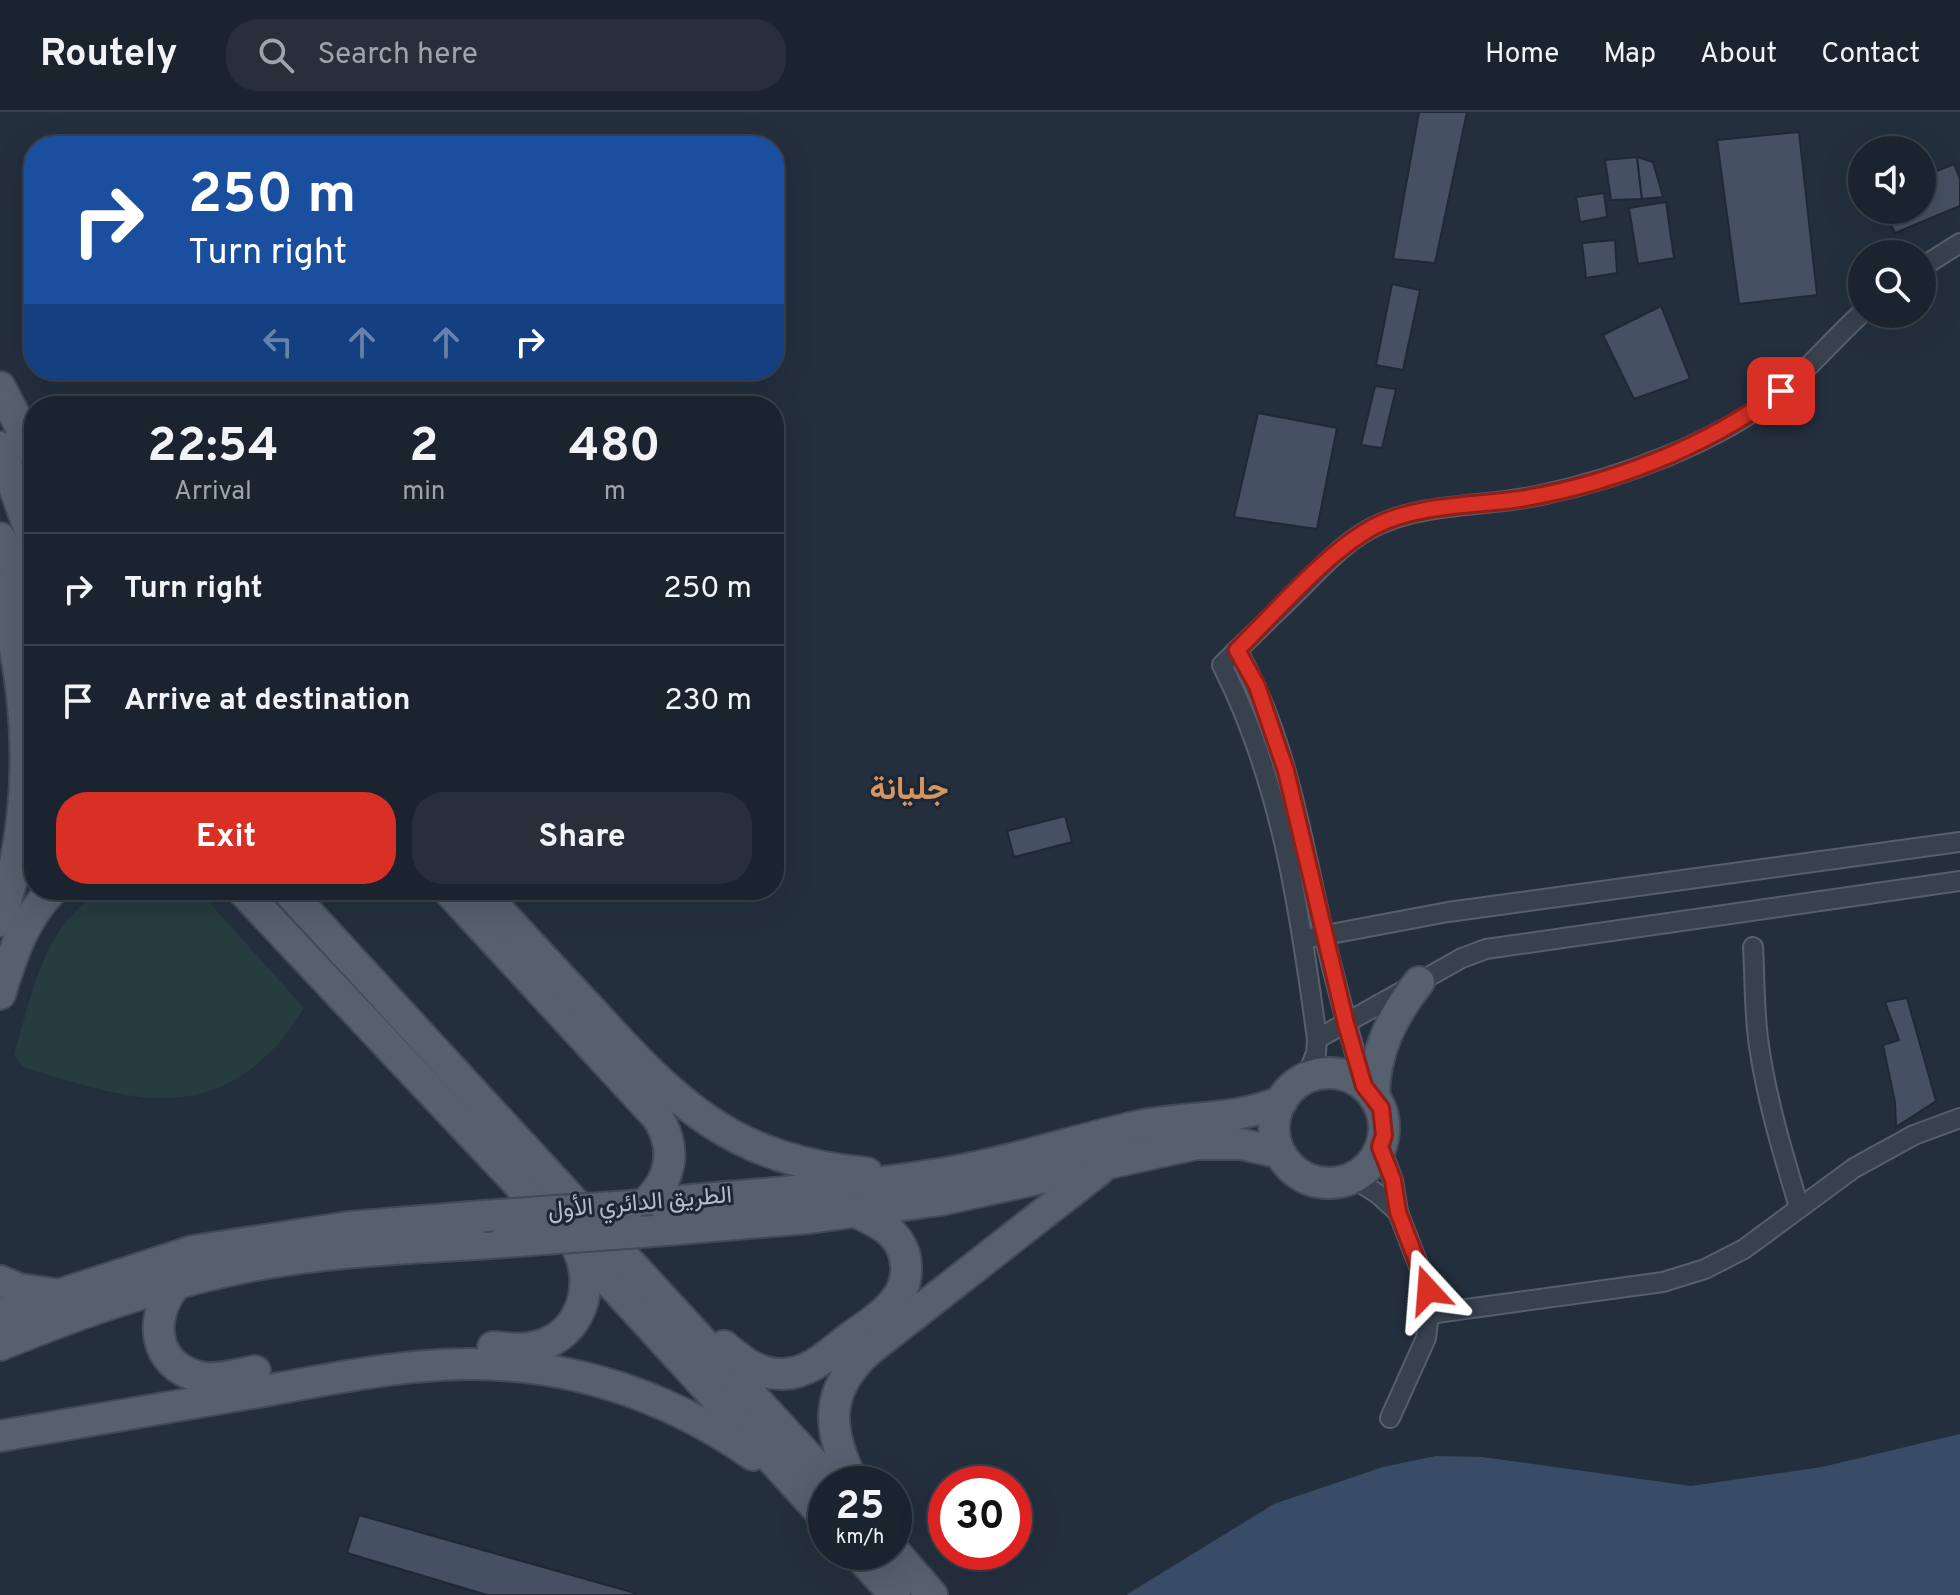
<!DOCTYPE html>
<meta charset="utf-8">
<style>
body{margin:0;font-family:Overpass,Vazirmatn,sans-serif;background:#282f3a;color:#f1f3f6;height:100vh;display:flex;flex-direction:column;font-size:30px;white-space:nowrap}
*{box-sizing:border-box;margin:0}
p{font-size:26px;color:#a0a4aa}
.icon{flex:none;width:44px;height:44px;fill:none;stroke:currentColor;stroke-width:2;stroke-linecap:round;stroke-linejoin:round}
.map{position:relative;flex:1;overflow:hidden}
.sheet{position:absolute;left:24px;top:284px;width:760px;height:504px;display:flex;flex-direction:column;background:#1b232e;border-radius:32px;box-shadow:0 8px 32px #0002,0 0 0 2px #39404a}
.sheet>*{flex:none}
.top-card{position:absolute;left:24px;top:24px;width:760px;height:244px;border-radius:32px;box-shadow:0 8px 32px #0002,0 0 0 2px #39404a;background:#1a4fa0;color:#fff;overflow:hidden}
.fabs{position:absolute;left:1848px;top:24px;display:grid;gap:16px}
.fabs a{display:grid;place-items:center;width:88px;height:88px;border-radius:50%;background:#1b232e;box-shadow:0 8px 32px #0002,0 0 0 2px #39404a;font-size:40px}
.speed{position:absolute;left:808px;top:1354px;display:flex;gap:16px;font-size:40px;font-weight:700;text-align:center}
.speed>*{display:grid;place-content:center;width:104px;height:104px;border-radius:50%;background:#1b232e;box-shadow:0 8px 32px #0002,0 0 0 2px #39404a;line-height:1}
.speed small{font-size:20px;font-weight:400}
.speed .limit{border:12px solid #d22;background:#fff;color:#111}
.pin{position:absolute;display:grid;place-items:center;width:68px;height:68px;color:#fff;margin:-34px;border-radius:16px;box-shadow:0 4px 12px #0006}
.me{position:absolute;width:88px;margin:-44px;rotate:341deg;stroke-linejoin:round;filter:drop-shadow(0 0 6px #0008)}
.turn{display:flex;align-items:center;gap:28px;height:168px;padding:0 32px;font-size:36px}
.turn .icon{width:104px;height:104px;stroke-width:2.5}
.turn b{display:block;font-size:56px;line-height:68px}
.lanes{display:flex;align-items:center;height:76px;padding:0 32px;background:#0003;justify-content:center;gap:40px;direction:ltr}
.lanes .off{opacity:.35}
.eta{display:flex;justify-content:space-evenly;align-items:center;height:136px;text-align:center}
.eta b{font-size:48px;font-weight:700;line-height:56px}
.button{display:flex;gap:16px;margin-top:auto;padding:16px 32px}
.button a{flex:1;height:92px;border-radius:32px;background:#d93025;color:#fff;font-size:32px;font-weight:700;line-height:92px;text-align:center}
.button a+a{background:#282f3a;color:#f1f3f6}
ul{padding:0;list-style:none}
li{display:flex;align-items:center;gap:24px;height:112px;padding:0 32px;border-top:2px solid #39404a}
li div{flex:1}
li b{display:block;font-size:30px}
li em{font-style:normal}
header{display:flex;align-items:center;gap:48px;box-sizing:border-box;height:112px;padding:0 40px;background:#1b232e;border-bottom:2px solid #39404a}
header strong{font-size:38px}
nav{display:flex;gap:44px;margin-inline-start:auto;font-size:28px}
.search{width:560px;height:72px;background:#282f3a;display:flex;align-items:center;gap:20px;box-sizing:border-box;padding:0 28px;border-radius:32px;color:#a0a4aa;font-size:30px}
.map>svg:first-child{display:block}
.green{fill:#263c3f}
.water{fill:#394c67}
.building{fill:#455162;stroke:#1f2835;stroke-width:2}
.lines{fill:none;stroke-linecap:round;stroke-linejoin:round}
.street-casing{stroke:#565f6c;stroke-width:22}
.primary-casing{stroke:#414a57;stroke-width:34}
.street{stroke:#38414e;stroke-width:18}
.primary{stroke:#56606e;stroke-width:30}
.primary-bridge-casing{stroke:#414a57;stroke-width:34;stroke-linecap:butt}
.primary-bridge{stroke:#56606e;stroke-width:30}
.route-casing{stroke:#8d1f18;stroke-width:20}
.route{stroke:#d93025;stroke-width:14}
.labels{text-anchor:middle;dominant-baseline:central;stroke-width:6;stroke-linejoin:round;paint-order:stroke}
.street-label{font-size:24px;fill:#b4bcc9;stroke:#1d2633}
.district-label{font-size:32px;font-weight:bold;fill:#d59563;stroke:#1d2633}
</style>
<header>
<strong>Routely</strong>
<div class="search"><svg class="icon" aria-label="search" viewBox="0 0 24 24"><circle cx="10" cy="10" r="6"/><path d="M15 15l6 6"/></svg>Search here</div>
<nav><a>Home</a><a>Map</a><a>About</a><a>Contact</a></nav>
</header>
<div class="map">
<svg width="1960" height="1483" viewBox="0 0 1960 1483">
<rect width="100%" height="100%" fill="#242f3e"/>
<path class="green" d="M104 778H198L304 896C296 907 288 921 279 931 199 1018 120 983 22 955L14 942C33 881 43 811 104 778Z"/>
<polygon class="water" points="1960,1322 1960,1483 1126,1483 1274,1392 1383,1355 1436,1344 1482,1345 1691,1374 1822,1355"/>
<g class="building">
<polygon points="1419,0 1467,0 1435,151 1393,147"/>
<polygon points="1799,20 1817,183 1739,192 1717,28"/>
<polygon points="1637,45 1642,87 1611,88 1605,48"/>
<polygon points="1637,45 1653,50 1663,85 1642,87"/>
<polygon points="1954,52 1960,67 1960,94 1895,121 1884,98 1922,98 1922,65"/>
<polygon points="1604,81 1607,105 1580,110 1576,85"/>
<polygon points="1666,90 1674,146 1638,152 1629,96"/>
<polygon points="1615,128 1617,161 1586,166 1582,131"/>
<polygon points="1392,172 1420,178 1403,258 1376,253"/>
<polygon points="1661,194 1690,267 1634,287 1603,223"/>
<polygon points="1375,274 1396,277 1382,336 1361,333"/>
<polygon points="1258,301 1337,316 1317,417 1234,405"/>
<polygon points="1065,704 1072,730 1014,745 1007,719"/>
<polygon points="1907,886 1936,989 1896,1015 1895,990 1883,933 1899,928 1885,890"/>
<polygon points="359,1403 635,1481 635,1483 487,1483 347,1441"/>
</g>
<g class="lines">
<g class="street-casing">
<g id="street">
<polyline points="1922,155 1960,131"/>
<path d="M1237 538C1283 619 1299 711 1319 801 1332 859 1348 917 1364 974"/>
<polyline points="1304,827 1448,800 1960,730"/>
<path d="M1753 835C1755 868 1754 901 1759 934 1767 989 1783 1042 1799 1095"/>
<polyline points="1317,927 1462,846 1486,837 1960,769"/>
<path d="M1306 967 1316 941 1317 927C1300 799 1281 669 1222 553 1248 528 1274 502 1300 477 1324 453 1348 426 1380 412 1429 390 1488 395 1541 383 1618 367 1717 331 1779 281 1809 257 1833 227 1862 201"/>
<polyline points="1380,1035 1393,1068 1398,1100 1428,1178 1429,1202 1426,1226 1390,1306"/>
<polyline points="1353,1066 1378,1082 1398,1100"/>
<polyline points="1429,1202 1663,1170 1705,1157 1744,1137 1854,1056 1914,1023 1960,1006"/>
</g>
</g>
<g class="primary-casing">
<g id="primary">
<polyline points="0,275 34,341"/>
<polyline points="0,335 34,430"/>
<polyline points="0,426 34,497"/>
<path d="M0 477C33 585 35 702 0 809"/>
<polyline points="242,778 576,1133 826,1406"/>
<polyline points="287,778 833,1372"/>
<path d="M448 778 658 1006C677 1037 672 1067 645 1092"/>
<path d="M480 778C517 818 554 859 592 899 678 994 733 1048 867 1061"/>
<path d="M0 882C12 843 23 808 52 778"/>
<circle cx="1329" cy="1016" r="55"/>
<path d="M1374 985C1374 940 1392 904 1419 870"/>
<path d="M630 1094C731 1083 832 1079 932 1063 1003 1053 1070 1029 1139 1014 1188 1004 1236 1009 1282 989"/>
<polyline points="654,1119 809,1106 941,1088 1196,1032 1241,1032 1280,1041"/>
<polyline points="0,1169 19,1177 55,1182"/>
<path d="M177 1171C148 1204 152 1254 200 1265 217 1269 238 1262 255 1259"/>
<polyline points="0,1202 193,1139 349,1115 483,1104"/>
<path d="M0 1233C84 1199 167 1170 256 1153 337 1138 422 1136 504 1130"/>
<path d="M724 1234C742 1249 758 1263 784 1262 810 1261 829 1242 848 1227 863 1216 880 1206 892 1192 910 1174 911 1143 894 1124 885 1113 870 1107 858 1101"/>
<path d="M493 1235C509 1236 523 1239 538 1234 582 1222 596 1173 577 1135"/>
<path d="M0 1324C86 1309 172 1294 258 1280 309 1271 361 1260 414 1255 538 1242 651 1272 753 1343"/>
<path d="M854 1372C828 1321 822 1280 869 1238L1099 1058"/>
<polyline points="894,1439 932,1483"/>
<polyline points="856,1440 895,1483"/>
</g>
</g>
<use href="#street" class="street"/>
<use href="#primary" class="primary"/>
<g class="primary-bridge-casing">
<g id="primary-bridge">
<polyline points="483,1104 630,1094"/>
<polyline points="504,1130 654,1119"/>
</g>
</g>
<use href="#primary-bridge" class="primary-bridge"/>
</g>
<g class="lines">
<g class="route-casing">
<path id="route" d="M1428 1178 1398 1100 1393 1068 1380 1035 1384 1023 1381 996 1364 974 1346 912 1286 659 1257 574 1237 538C1276 500 1329 437 1377 413 1420 392 1473 394 1520 387 1611 372 1707 335 1781 279"/>
</g>
<use href="#route" class="route"/>
</g>
<g class="labels">
<g class="street-label">
<text transform="translate(640 1092) rotate(-5)">الطريق الدائري الأول</text>
</g>
<g class="district-label">
<text x="909" y="679">جليانة</text>
</g>
</g>
</svg>
<div class="fabs">
<a><svg class="icon" aria-label="sound" viewBox="0 0 24 24"><path d="M4 9h4l5-4v14l-5-4H4zM17 9q2 3 0 6"/></svg></a>
<a><svg class="icon" aria-label="search" viewBox="0 0 24 24"><circle cx="10" cy="10" r="6"/><path d="M15 15l6 6"/></svg></a>
</div>
<div class="speed"><div>25<small>km/h</small></div><div class="limit">30</div></div>
<div class="pin" style="left:1781px;top:279px;background:#d93025"><svg class="icon" aria-label="arrive" viewBox="0 0 24 24"><path d="M6 21V4h12l-3 4 3 4H6"/></svg></div>
<svg class="me" style="left:1428px;top:1178px" viewBox="-20 -20 40 40"><path d="M0-17L14 15 0 8-14 15z" fill="#d93025" stroke="#fff" stroke-width="4"/></svg>
<div class="top-card">
<div class="turn"><svg class="icon" aria-label="right" viewBox="0 0 24 24"><path d="M7 20v-9h11M14 6l5 5-5 5"/></svg><div><b>250 m</b>Turn right</div></div>
<div class="lanes"><svg class="icon off" aria-label="left" viewBox="0 0 24 24"><path d="M17 20v-9H6M10 6l-5 5 5 5"/></svg><svg class="icon off" aria-label="ahead" viewBox="0 0 24 24"><path d="M12 20V5M6 11l6-6 6 6"/></svg><svg class="icon off" aria-label="ahead" viewBox="0 0 24 24"><path d="M12 20V5M6 11l6-6 6 6"/></svg><svg class="icon" aria-label="right" viewBox="0 0 24 24"><path d="M7 20v-9h11M14 6l5 5-5 5"/></svg></div>
</div>
<section class="sheet">
<div class="eta">
<div><b>22:54</b><p>Arrival</p></div>
<div><b>2</b><p>min</p></div>
<div><b>480</b><p>m</p></div>
</div>
<ul>
<li><svg class="icon" aria-label="right" viewBox="0 0 24 24"><path d="M7 20v-9h11M14 6l5 5-5 5"/></svg><div><b>Turn right</b></div><em>250 m</em></li>
<li><svg class="icon" aria-label="arrive" viewBox="0 0 24 24"><path d="M6 21V4h12l-3 4 3 4H6"/></svg><div><b>Arrive at destination</b></div><em>230 m</em></li>
</ul>
<div class="button"><a>Exit</a><a>Share</a></div>
</section>
</div>
